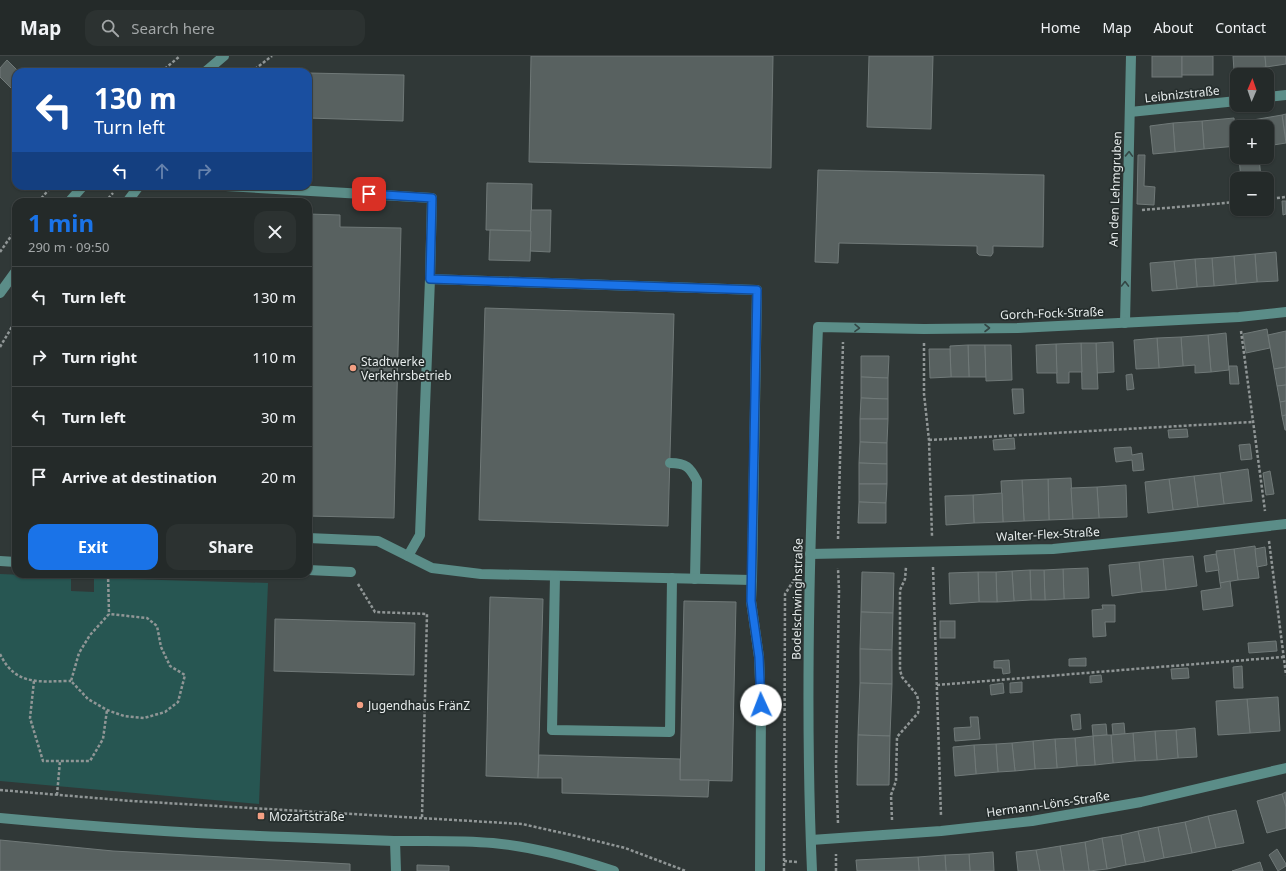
<!DOCTYPE html>
<meta charset="utf-8">
<style>
body{margin:0;font-family:"Noto Sans",sans-serif;background:#2c3231;color:#f1f3f6;height:100vh;display:flex;flex-direction:column;font-size:15px;white-space:nowrap}
*{box-sizing:border-box;margin:0}
p{font-size:13px;color:#a3a7a8}
.icon{flex:none;width:22px;height:22px;fill:none;stroke:currentColor;stroke-width:2;stroke-linecap:round;stroke-linejoin:round}
.map{position:relative;flex:1;overflow:hidden}
.panel{position:absolute;left:12px;top:142px;width:300px;height:380px;display:flex;flex-direction:column;background:#242a29;border-radius:12px;box-shadow:0 1px 3px #0004,0 0 0 1px #414646}
.panel>*{flex:none}
.banner{position:absolute;left:12px;top:12px;width:300px;height:122px;border-radius:12px;box-shadow:0 1px 3px #0004,0 0 0 1px #414646;background:#1a4fa0;color:#fff;overflow:hidden}
.needle{width:26px;rotate:2deg}
.buttons{position:absolute;left:1230px;top:12px;display:grid;gap:8px}
.buttons a{display:grid;place-items:center;width:44px;height:44px;border-radius:8px;background:#242a29;box-shadow:0 1px 3px #0004,0 0 0 1px #414646;font-size:20px}
.pin{position:absolute;display:grid;place-items:center;width:34px;height:34px;color:#fff;margin:-17px;border-radius:8px;box-shadow:0 2px 6px #0006}
.me{position:absolute;width:44px;margin:-22px;rotate:358deg;stroke-linejoin:round;filter:drop-shadow(0 0 3px #0008)}
.turn{display:flex;align-items:center;gap:14px;height:84px;padding:0 16px;font-size:18px}
.turn .icon{width:52px;height:52px;stroke-width:2.5}
.turn b{display:block;font-size:28px;line-height:34px}
.lanes{display:flex;align-items:center;height:38px;padding:0 16px;background:#0003;justify-content:center;gap:20px;direction:ltr}
.lanes .off{opacity:.35}
.round{display:grid;place-items:center;flex:none;width:42px;height:42px;border-radius:12px;background:#2c3231}
.headline{display:flex;align-items:center;justify-content:space-between;height:68px;padding:0 16px}
h1{font-size:24px;font-weight:700;line-height:30px;color:#1a73e8}
.action{display:flex;gap:8px;margin-top:auto;padding:8px 16px}
.action a{flex:1;height:46px;border-radius:12px;background:#1a73e8;color:#fff;font-size:16px;font-weight:700;line-height:46px;text-align:center}
.action a+a{background:#2c3231;color:#f1f3f6}
ul{padding:0;list-style:none}
li{display:flex;align-items:center;gap:12px;height:60px;padding:0 16px;border-top:1px solid #414646}
li div{flex:1}
li b{display:block;font-size:15px}
li em{font-style:normal}
header{display:flex;align-items:center;gap:24px;box-sizing:border-box;height:56px;padding:0 20px;background:#242a29;border-bottom:1px solid #414646}
header strong{font-size:19px}
nav{display:flex;gap:22px;margin-inline-start:auto;font-size:14px}
.search{width:280px;height:36px;background:#2c3231;display:flex;align-items:center;gap:10px;box-sizing:border-box;padding:0 14px;border-radius:12px;color:#a3a7a8;font-size:15px}
.map>svg:first-child{display:block}
.green{fill:#275652}
.building{fill:#586160;stroke:#707978}
.lines{fill:none;stroke-linecap:round;stroke-linejoin:round}
.path{stroke:#909696;stroke-width:2.5;stroke-dasharray:3 2;stroke-linecap:butt}
.minor{stroke:#5b8d88;stroke-width:10}
.oneway{stroke:#334644}
.route-casing{stroke:#114b97;stroke-width:10}
.route{stroke:#1a73e8;stroke-width:7}
.poi-dot{fill:#f39f83;stroke:#262e2d;stroke-width:1.5}
.labels{text-anchor:middle;dominant-baseline:central;stroke-width:3.5;stroke-linejoin:round;paint-order:stroke}
.street-label{font-size:12px;fill:#e7ecec;stroke:#262e2d}
.poi-label{font-size:12px;fill:#e7ecec;stroke:#262e2d;text-anchor:start}
</style>
<header>
<strong>Map</strong>
<div class="search"><svg class="icon" aria-label="search" viewBox="0 0 24 24"><circle cx="10" cy="10" r="6"/><path d="M15 15l6 6"/></svg>Search here</div>
<nav><a>Home</a><a>Map</a><a>About</a><a>Contact</a></nav>
</header>
<div class="map">
<svg width="1286" height="815" viewBox="0 0 1286 815">
<rect width="100%" height="100%" fill="#303837"/>
<polygon class="green" points="0,518 71,521 71,535 94,536 94,522 268,527 259,748 0,725"/>
<g class="building">
<polygon points="531,0 773,0 771,112 529,106"/>
<polygon points="869,0 933,0 931,73 867,71"/>
<rect x="1152" y="0" width="30" height="21"/>
<rect x="1182" y="0" width="31" height="19"/>
<polygon points="1233,0 1265,0 1266,11 1234,15"/>
<polygon points="1265,0 1286,0 1286,8 1266,11"/>
<polygon points="7,4 19,16 16,16 16,33 14,35 0,21 0,12"/>
<polygon points="308,17 404,19 403,65 308,62"/>
<polygon points="1286,58 1286,84 1282,59"/>
<polygon points="1282,59 1286,87 1267,90 1267,71 1254,71 1253,64"/>
<polygon points="1234,62 1237,90 1204,93 1202,65"/>
<polygon points="1202,65 1204,93 1175,96 1173,67"/>
<polygon points="1173,67 1175,96 1153,98 1150,70"/>
<polygon points="1138,99 1145,99 1144,130 1155,131 1154,149 1137,148"/>
<polygon points="1248,101 1259,101 1261,123 1241,123 1239,102"/>
<polygon points="818,114 1044,119 1043,191 993,190 993,197 991,200 979,199 977,197 977,190 839,187 838,207 815,206"/>
<polygon points="487,127 532,128 531,175 486,174"/>
<polygon points="1282,145 1286,145 1286,158 1283,159"/>
<polygon points="531,154 551,154 550,196 530,195"/>
<polygon points="308,158 340,159 340,171 401,172 394,462 308,460"/>
<polygon points="490,174 531,175 530,205 489,204"/>
<polygon points="1276,196 1278,225 1257,226 1255,198"/>
<polygon points="1255,198 1257,226 1236,228 1234,200"/>
<polygon points="1234,200 1236,228 1214,230 1212,202"/>
<polygon points="1212,202 1214,230 1197,231 1195,203"/>
<polygon points="1195,203 1197,231 1177,233 1174,205"/>
<polygon points="1174,205 1177,233 1152,235 1150,207"/>
<polygon points="485,252 674,258 668,470 479,464"/>
<polygon points="1267,273 1270,292 1246,297 1243,278"/>
<polygon points="1286,275 1286,311 1274,313 1268,279"/>
<polygon points="1226,277 1229,314 1211,316 1208,279"/>
<polygon points="1208,279 1211,316 1195,317 1195,309 1183,310 1181,281"/>
<polygon points="1181,281 1183,310 1159,312 1157,282"/>
<polygon points="1157,282 1159,312 1136,313 1134,284"/>
<polygon points="1113,286 1114,316 1097,317 1096,287"/>
<polygon points="1081,287 1096,287 1098,333 1082,333"/>
<polygon points="1081,287 1082,316 1069,316 1069,327 1057,327 1056,288"/>
<polygon points="1056,288 1057,317 1037,317 1036,289"/>
<polygon points="968,289 985,289 986,321 969,321"/>
<polygon points="968,289 969,321 951,321 950,290"/>
<polygon points="985,289 1011,289 1012,324 986,325"/>
<polygon points="929,293 950,293 951,321 930,322"/>
<polygon points="861,300 889,300 888,322 861,321"/>
<polygon points="1229,310 1237,310 1239,328 1230,328"/>
<polygon points="1286,311 1286,329 1277,330 1274,313"/>
<polygon points="1132,318 1134,333 1127,334 1126,319"/>
<polygon points="861,321 888,322 888,343 861,342"/>
<polygon points="1286,329 1286,345 1280,346 1277,330"/>
<polygon points="1012,333 1023,333 1024,357 1014,358"/>
<polygon points="861,342 888,343 888,363 860,363"/>
<polygon points="1286,345 1286,359 1282,360 1280,346"/>
<polygon points="1286,359 1286,374 1285,374 1282,360"/>
<polygon points="860,363 888,363 887,387 860,386"/>
<polygon points="1187,373 1188,381 1169,382 1168,374"/>
<polygon points="1014,382 1015,393 994,394 993,384"/>
<polygon points="860,386 887,387 887,408 859,407"/>
<polygon points="1250,388 1252,403 1241,404 1239,389"/>
<polygon points="1131,391 1132,399 1142,397 1144,414 1133,415 1132,404 1116,406 1114,392"/>
<polygon points="859,407 887,408 887,428 859,428"/>
<polygon points="1248,413 1252,445 1224,448 1220,417"/>
<polygon points="1270,415 1274,438 1266,439 1263,417"/>
<polygon points="1220,417 1224,448 1198,451 1194,420"/>
<polygon points="1194,420 1198,451 1173,454 1169,423"/>
<polygon points="1071,422 1073,463 1049,464 1048,423"/>
<polygon points="1048,423 1049,464 1024,465 1022,424"/>
<polygon points="1169,423 1173,454 1148,457 1145,426"/>
<polygon points="1022,424 1024,465 1003,466 1001,425"/>
<polygon points="859,428 887,428 886,447 859,446"/>
<polygon points="1126,429 1127,461 1099,462 1097,431"/>
<polygon points="1097,431 1099,462 1073,463 1071,432"/>
<polygon points="1002,437 1003,466 974,467 973,439"/>
<polygon points="973,439 974,467 946,469 945,440"/>
<polygon points="859,446 886,447 886,467 858,467"/>
<polygon points="1255,490 1259,522 1238,524 1234,493"/>
<polygon points="1265,491 1267,509 1257,511 1255,493"/>
<polygon points="1234,493 1238,524 1220,527 1216,495"/>
<polygon points="1216,498 1219,514 1206,516 1204,500"/>
<polygon points="1193,500 1197,530 1166,534 1163,503"/>
<polygon points="1163,503 1166,534 1142,536 1139,506"/>
<polygon points="1139,506 1142,536 1112,540 1109,509"/>
<polygon points="1088,512 1089,542 1064,543 1063,513"/>
<polygon points="1063,513 1064,543 1045,544 1044,514"/>
<polygon points="1030,514 1044,514 1045,544 1031,544"/>
<polygon points="1030,514 1031,544 1014,545 1012,515"/>
<polygon points="1012,515 1014,545 997,546 996,516"/>
<polygon points="862,516 894,517 893,557 861,556"/>
<polygon points="978,516 996,516 997,546 979,546"/>
<polygon points="978,516 979,546 950,548 949,517"/>
<polygon points="1230,525 1233,550 1203,554 1201,535 1221,532 1220,527"/>
<polygon points="490,541 543,543 538,722 486,720"/>
<polygon points="684,545 736,546 732,725 680,724"/>
<polygon points="1102,549 1115,549 1115,566 1105,566 1106,580 1093,581 1092,554 1103,553"/>
<polygon points="861,556 893,557 892,594 860,593"/>
<polygon points="275,563 415,567 414,619 274,615"/>
<rect x="940" y="565" width="15" height="17"/>
<polygon points="1276,585 1277,595 1249,597 1248,587"/>
<polygon points="860,593 892,594 892,628 860,627"/>
<polygon points="1086,602 1086,610 1069,610 1069,603"/>
<polygon points="1009,604 1010,617 1003,618 1002,612 994,612 994,605"/>
<polygon points="1242,610 1243,632 1234,632 1233,611"/>
<polygon points="1188,612 1189,622 1172,623 1171,613"/>
<polygon points="1101,619 1102,626 1090,627 1090,620"/>
<polygon points="1022,626 1022,636 1010,637 1010,627"/>
<polygon points="860,627 892,628 890,680 858,679"/>
<polygon points="1003,627 1004,637 991,639 990,629"/>
<polygon points="1278,641 1280,675 1250,677 1247,643"/>
<polygon points="1247,643 1250,677 1218,679 1216,645"/>
<polygon points="1080,658 1081,673 1073,674 1071,659"/>
<polygon points="970,661 978,661 980,683 955,685 954,672 971,671"/>
<polygon points="1124,667 1125,678 1113,679 1112,668"/>
<polygon points="1106,668 1107,679 1093,680 1092,669"/>
<polygon points="1195,672 1197,701 1178,702 1176,674"/>
<polygon points="1176,674 1178,702 1157,704 1155,675"/>
<polygon points="1155,675 1157,704 1135,705 1133,677"/>
<polygon points="1133,677 1135,705 1113,707 1111,679"/>
<polygon points="858,679 890,680 889,729 857,729"/>
<polygon points="1107,679 1111,679 1113,707 1095,709 1093,680"/>
<polygon points="1093,680 1095,709 1077,710 1075,682"/>
<polygon points="1075,682 1077,710 1057,712 1055,683"/>
<polygon points="1055,683 1057,712 1035,713 1033,685"/>
<polygon points="1033,685 1035,713 1015,715 1012,687"/>
<polygon points="1012,687 1015,715 998,716 996,688"/>
<polygon points="996,688 998,716 976,718 974,689"/>
<polygon points="974,689 976,718 955,720 953,691"/>
<polygon points="539,699 680,703 680,724 709,724 708,741 562,737 562,722 538,722"/>
<polygon points="1286,736 1286,751 1282,738"/>
<polygon points="1282,738 1286,751 1286,772 1267,777 1257,745"/>
<polygon points="1236,754 1244,787 1216,792 1208,760"/>
<polygon points="1208,760 1216,792 1192,797 1185,766"/>
<polygon points="1185,766 1192,797 1164,802 1158,771"/>
<polygon points="1158,771 1164,802 1145,806 1138,775"/>
<polygon points="1138,775 1145,806 1126,809 1121,779"/>
<polygon points="1121,779 1126,809 1107,813 1102,782"/>
<polygon points="1102,782 1107,813 1089,815 1085,786"/>
<polygon points="0,784 113,795 350,808 350,815 0,815"/>
<polygon points="1085,786 1089,815 1064,815 1060,790"/>
<polygon points="1060,790 1064,815 1040,815 1036,794"/>
<polygon points="1277,793 1286,808 1286,810 1278,815 1269,799"/>
<polygon points="1036,794 1040,815 1018,815 1016,796"/>
<polygon points="993,796 994,815 970,815 969,798"/>
<polygon points="969,798 970,815 946,815 945,799"/>
<polygon points="945,799 946,815 919,815 918,801"/>
<polygon points="918,801 919,815 857,815 856,804"/>
<polygon points="1260,806 1263,815 1232,815"/>
<polygon points="417,809 449,810 449,815 417,815"/>
</g>
<g class="lines">
<g class="path">
<polyline points="161,16 180,0"/>
<polyline points="251,16 272,0"/>
<polyline points="1267,143 1286,141"/>
<polyline points="38,146 52,130"/>
<polyline points="105,146 113,137"/>
<polyline points="1142,154 1237,146"/>
<polyline points="0,196 16,173"/>
<polyline points="1241,275 1265,455"/>
<polyline points="924,287 924,338 929,384 932,480"/>
<polyline points="0,291 16,264"/>
<polyline points="929,384 1252,366"/>
<polyline points="838,483 843,286"/>
<polyline points="1269,485 1286,619"/>
<polyline points="933,511 941,760"/>
<polyline points="108,518 109,558 90,579 79,597 71,625 88,643 107,654 124,660 144,662 165,656 178,646 185,619 170,610 161,591 157,570 147,562 109,558"/>
<polyline points="358,528 375,556 427,558 422,762"/>
<path d="M0 598C16 631 40 625 71 625"/>
<polyline points="34,625 30,662 43,705 90,705 103,683 107,654"/>
<polyline points="937,629 1283,601"/>
<polyline points="0,734 132,745 522,768 576,780 625,792 686,815"/>
<polyline points="57,739 60,705"/>
<polyline points="892,764 891,739 896,725 897,681 918,657 919,648 917,639 902,621 900,614 900,534 905,523 906,511"/>
<polyline points="838,767 836,711 839,534 838,512"/>
<polyline points="784,805 797,806"/>
<polyline points="784,815 785,538 794,524"/>
<polyline points="836,815 836,798"/>
</g>
<g class="minor">
<polyline points="205,16 224,0"/>
<polyline points="1267,41 1286,39"/>
<polyline points="1130,56 1237,45"/>
<polyline points="226,130 432,142 430,223"/>
<polyline points="69,146 83,130"/>
<polyline points="127,146 139,130"/>
<polyline points="0,237 16,215"/>
<polyline points="1125,267 1131,0"/>
<path d="M670 407C686 407 690 411 697 425L695 523"/>
<polyline points="308,482 378,485 432,512 481,518 752,524 751,545 759,601 761,649 760,815"/>
<polyline points="810,498 1053,493 1173,481 1286,468"/>
<polyline points="408,500 420,479 430,223 757,234 752,524"/>
<polyline points="0,505 16,506"/>
<polyline points="308,514 351,516"/>
<polyline points="555,520 552,674 670,676 672,522"/>
<path d="M0 762C96 771 192 778 288 781 323 782 359 784 394 785 427 785 460 784 493 787 534 791 575 802 614 815"/>
<polyline points="811,784 941,775 1032,765 1141,746 1286,712"/>
<polyline points="395,785 396,815"/>
<path d="M812 815C804 634 811 452 818 271L924 273 1018 272 1239 261 1286 256"/>
</g>
</g>
<defs><path id="oneway-chevron" d="M-2-3.5L2.5 0L-2 3.5" fill="none" stroke-width="1.6" stroke-linecap="round" stroke-linejoin="round"/></defs>
<g class="oneway">
<use href="#oneway-chevron" transform="translate(1129 98) rotate(-88)"/>
<use href="#oneway-chevron" transform="translate(1125 228) rotate(-89)"/>
<use href="#oneway-chevron" transform="translate(857 272) rotate(1)"/>
<use href="#oneway-chevron" transform="translate(987 272)"/>
</g>
<g class="lines">
<g class="route-casing">
<polyline id="route" points="369,138 432,142 430,223 757,234 751,545 759,601 761,649"/>
</g>
<use href="#route" class="route"/>
</g>
<g class="poi-dot">
<circle cx="353" cy="312" r="4"/>
<circle cx="360" cy="649" r="4"/>
<rect x="257" y="756" width="8" height="8" rx="2"/>
</g>
<g class="labels">
<g class="street-label">
<text transform="translate(1182 38) rotate(-6)">Leibnizstraße</text>
<text transform="translate(1115 133) rotate(-88)">An den Lehmgruben</text>
<text transform="translate(1052 257) rotate(-2)">Gorch-Fock-Straße</text>
<text transform="translate(1048 478) rotate(-3)">Walter-Flex-Straße</text>
<text transform="translate(797 543) rotate(-89)">Bodelschwinghstraße</text>
<text transform="translate(1048 748) rotate(-8)">Hermann-Löns-Straße</text>
</g>
<g class="poi-label">
<text x="361" y="305">Stadtwerke<tspan x="361" dy="14">Verkehrsbetrieb</tspan></text>
<text x="368" y="649">Jugendhaus FränZ</text>
<text x="269" y="760">Mozartstraße</text>
</g>
</g>
</svg>
<div class="buttons">
<a><svg class="needle" viewBox="-14 -14 28 28"><path d="M0-13l5 13h-10z" fill="#e53935"/><path d="M0 13l5-13h-10z" fill="#a3a7a8"/></svg></a>
<a>+</a>
<a>−</a>
</div>
<div class="pin" style="left:369px;top:138px;background:#d93025"><svg class="icon" aria-label="arrive" viewBox="0 0 24 24"><path d="M6 21V4h12l-3 4 3 4H6"/></svg></div>
<svg class="me" style="left:761px;top:649px" viewBox="-20 -20 40 40"><circle r="19" fill="#fff"/><path d="M0-13L10 11 0 6-10 11z" fill="#1a73e8"/></svg>
<div class="banner">
<div class="turn"><svg class="icon" aria-label="left" viewBox="0 0 24 24"><path d="M17 20v-9H6M10 6l-5 5 5 5"/></svg><div><b>130 m</b>Turn left</div></div>
<div class="lanes"><svg class="icon" aria-label="left" viewBox="0 0 24 24"><path d="M17 20v-9H6M10 6l-5 5 5 5"/></svg><svg class="icon off" aria-label="ahead" viewBox="0 0 24 24"><path d="M12 20V5M6 11l6-6 6 6"/></svg><svg class="icon off" aria-label="right" viewBox="0 0 24 24"><path d="M7 20v-9h11M14 6l5 5-5 5"/></svg></div>
</div>
<section class="panel">
<div class="headline"><div><h1>1 min</h1><p>290 m · 09:50</p></div><a class="round"><svg class="icon" aria-label="close" viewBox="0 0 24 24"><path d="M6 6l12 12M18 6L6 18"/></svg></a></div>
<ul>
<li><svg class="icon" aria-label="left" viewBox="0 0 24 24"><path d="M17 20v-9H6M10 6l-5 5 5 5"/></svg><div><b>Turn left</b></div><em>130 m</em></li>
<li><svg class="icon" aria-label="right" viewBox="0 0 24 24"><path d="M7 20v-9h11M14 6l5 5-5 5"/></svg><div><b>Turn right</b></div><em>110 m</em></li>
<li><svg class="icon" aria-label="left" viewBox="0 0 24 24"><path d="M17 20v-9H6M10 6l-5 5 5 5"/></svg><div><b>Turn left</b></div><em>30 m</em></li>
<li><svg class="icon" aria-label="arrive" viewBox="0 0 24 24"><path d="M6 21V4h12l-3 4 3 4H6"/></svg><div><b>Arrive at destination</b></div><em>20 m</em></li>
</ul>
<div class="action"><a>Exit</a><a>Share</a></div>
</section>
</div>
